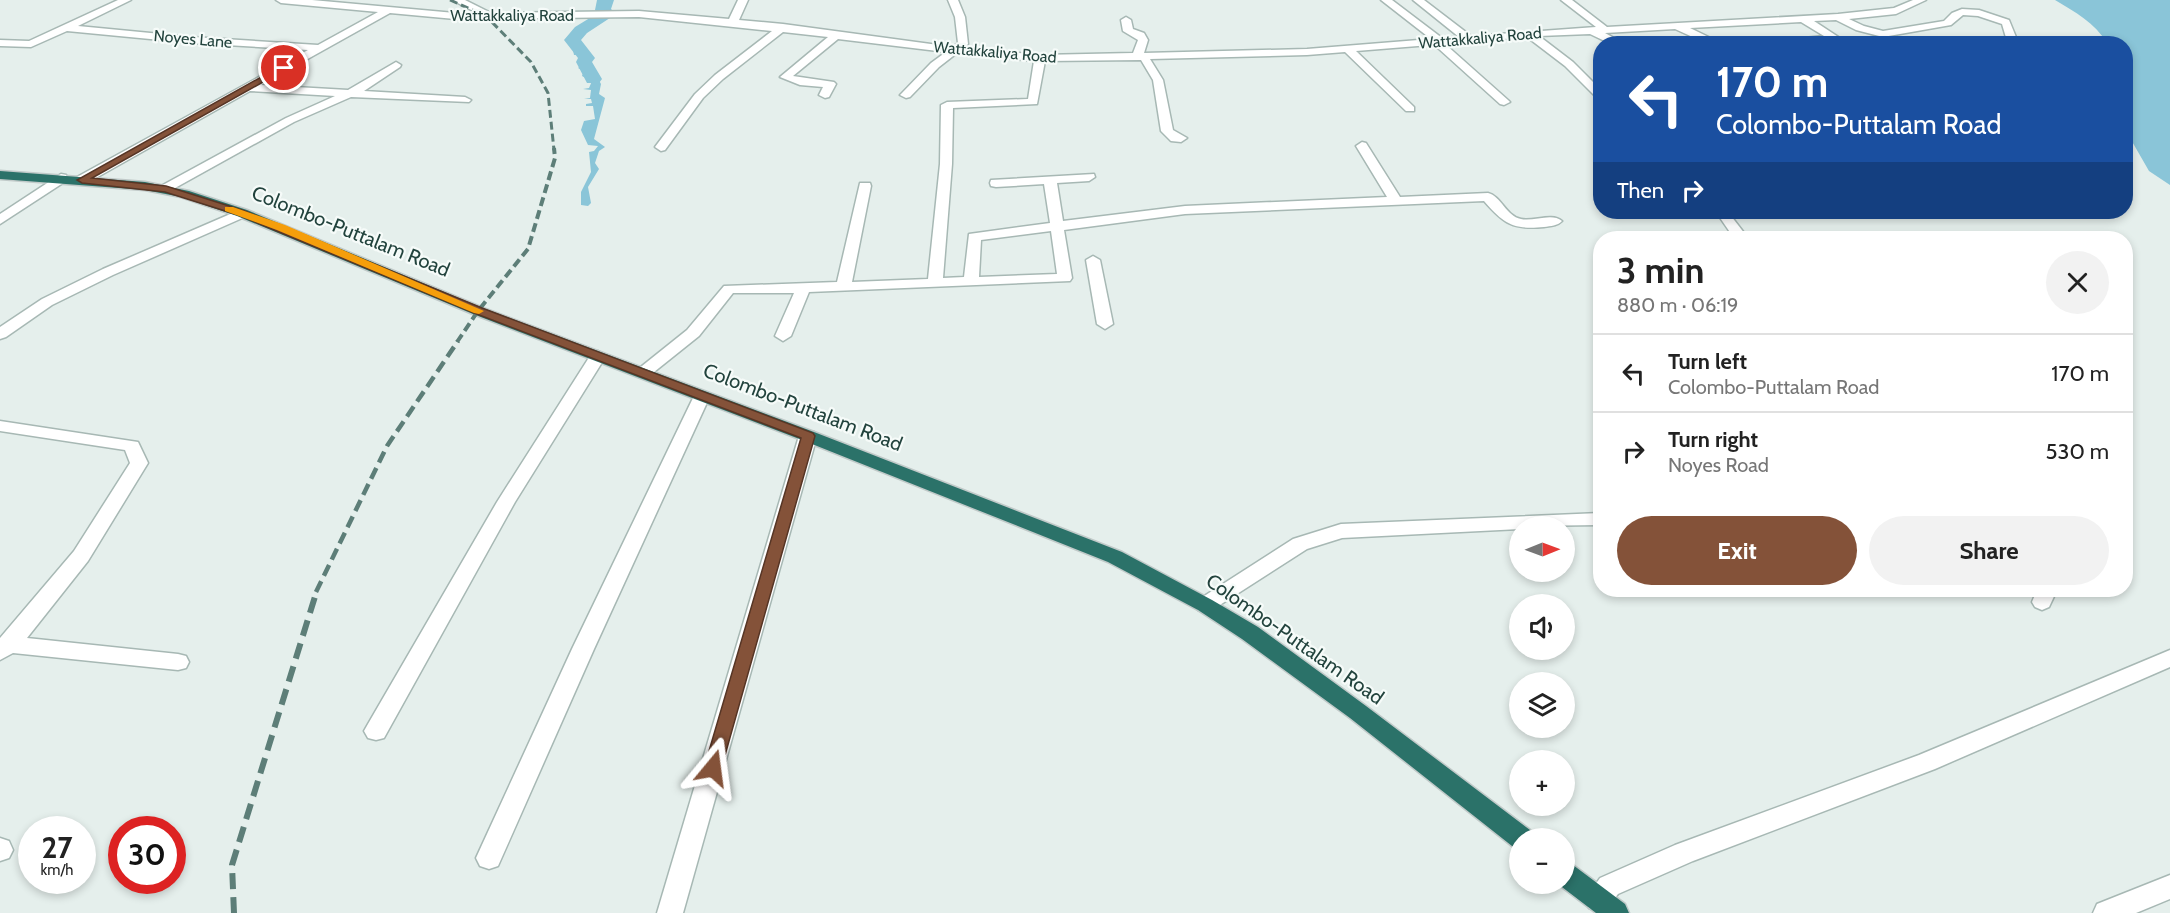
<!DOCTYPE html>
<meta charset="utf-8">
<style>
body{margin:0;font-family:Cabin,sans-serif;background:#f2f2f2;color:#222;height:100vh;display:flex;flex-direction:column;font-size:22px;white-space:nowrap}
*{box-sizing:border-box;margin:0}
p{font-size:20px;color:#767676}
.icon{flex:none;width:33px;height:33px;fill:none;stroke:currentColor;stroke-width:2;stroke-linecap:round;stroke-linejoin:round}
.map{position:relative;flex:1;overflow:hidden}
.details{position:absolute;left:1593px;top:231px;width:540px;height:366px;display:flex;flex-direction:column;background:#fff;border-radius:24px;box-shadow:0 3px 9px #0003}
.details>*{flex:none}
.guide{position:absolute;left:1593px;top:36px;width:540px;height:183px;border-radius:24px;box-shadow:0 3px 9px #0003;background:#1a4fa0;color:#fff;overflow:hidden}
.needle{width:39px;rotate:89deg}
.tools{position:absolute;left:1509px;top:516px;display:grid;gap:12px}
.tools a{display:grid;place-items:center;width:66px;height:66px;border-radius:50%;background:#fff;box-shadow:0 3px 9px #0003;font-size:30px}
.speed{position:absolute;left:18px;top:816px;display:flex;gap:12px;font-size:30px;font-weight:700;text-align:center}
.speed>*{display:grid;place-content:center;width:78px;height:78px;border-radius:50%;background:#fff;box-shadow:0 3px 9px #0003;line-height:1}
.speed small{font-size:15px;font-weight:400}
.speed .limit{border:9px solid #d22;background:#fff;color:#111}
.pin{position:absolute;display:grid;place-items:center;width:51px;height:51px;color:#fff;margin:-26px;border:3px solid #fff;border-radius:50%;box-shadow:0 2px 6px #0007}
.me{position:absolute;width:66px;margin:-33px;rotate:16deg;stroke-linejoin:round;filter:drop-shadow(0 0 4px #0008)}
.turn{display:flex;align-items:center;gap:21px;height:126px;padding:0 24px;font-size:27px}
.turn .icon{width:78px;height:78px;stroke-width:2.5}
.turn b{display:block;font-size:42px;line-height:51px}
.then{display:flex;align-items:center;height:57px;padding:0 24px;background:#0003;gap:12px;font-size:22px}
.round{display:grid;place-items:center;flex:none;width:63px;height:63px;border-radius:32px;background:#f2f2f2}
.headline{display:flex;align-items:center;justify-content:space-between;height:102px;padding:0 24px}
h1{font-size:36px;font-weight:700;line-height:45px}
.cta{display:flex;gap:12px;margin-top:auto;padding:12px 24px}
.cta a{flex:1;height:69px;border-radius:36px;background:#845239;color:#fff;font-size:24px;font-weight:700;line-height:69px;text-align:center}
.cta a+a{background:#f2f2f2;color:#222}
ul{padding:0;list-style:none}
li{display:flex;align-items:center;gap:18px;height:78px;padding:0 24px;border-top:2px solid #e0e0e0}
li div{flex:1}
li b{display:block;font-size:22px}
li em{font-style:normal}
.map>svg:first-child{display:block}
.water{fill:#8ac5d8}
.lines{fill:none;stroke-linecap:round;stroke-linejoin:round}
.river{fill:#8ac5d8;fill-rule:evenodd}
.minor-casing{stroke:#a7b8b4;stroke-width:3}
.highway-casing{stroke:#c1cac9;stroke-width:3}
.minor{fill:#fff;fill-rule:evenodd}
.highway{fill:#2b7269;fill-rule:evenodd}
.rail-far3{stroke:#5d7e78;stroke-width:3;stroke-dasharray:8 4;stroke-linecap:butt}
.rail-far2{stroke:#5d7e78;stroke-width:4;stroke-dasharray:9 4.5;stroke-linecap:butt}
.rail-far1{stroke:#5d7e78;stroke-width:4.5;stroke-dasharray:12 6;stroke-linecap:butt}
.rail{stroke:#5d7e78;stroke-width:6;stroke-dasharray:16 8;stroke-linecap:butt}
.route{fill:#845239;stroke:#563525;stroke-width:1.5}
.slow{fill:#f59e0b}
.labels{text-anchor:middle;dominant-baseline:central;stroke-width:4.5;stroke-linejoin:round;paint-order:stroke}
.far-street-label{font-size:16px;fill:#22433d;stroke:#f6fbf9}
.street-label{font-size:20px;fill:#22433d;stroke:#f6fbf9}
</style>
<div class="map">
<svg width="2170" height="913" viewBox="0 0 2170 913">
<rect width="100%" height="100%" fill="#e5efec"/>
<g class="water">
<polygon points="605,0 610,0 607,3 611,5 607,11 614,12 587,29 578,38 592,57 590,64 601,84 599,94 605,98 594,139 605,147 599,151 595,163 599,169 588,187 591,203 588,206 581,205 581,192 591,172 589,152 594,151 598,146 588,145 581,130 584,121 595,119 593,106 586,106 586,104 592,103 591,99 584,99 590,98 591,90 583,89 589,88 592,81 582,76 584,71 578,68 582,65 577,63 579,60 585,59 584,54 574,55 573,50 582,44 568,40 606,14 601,11 600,3"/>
<path d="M2055 0H2170V185L2149 171 2126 131V44L2107 43C2095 23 2075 12 2055 0Z"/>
</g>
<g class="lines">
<polygon class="river" points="597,0 614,0 611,9 616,14 587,33 581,40 595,58 592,62 602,79 599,83 587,83 576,62 578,58 564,40 575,27 598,13 595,10"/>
<g class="minor-casing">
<g id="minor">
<path d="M118 0H131L78 26 192 37 318 45 378 12 281 3 276 0H312L455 13H477L452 0H465L491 13 639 11 729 19 738 0H748L739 20 783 24 953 47 958 43 955 17 948 0H958L965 17 968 44 964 48 1040 55 1133 53 1138 40 1123 31 1121 20 1126 17 1131 20 1133 29 1144 33 1148 40 1144 53 1307 49 1431 39 1381 0H1392L1442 38 1459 37 1413 0H1424L1471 36 1596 27 1561 0H1572L1607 27 1838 14 1894 8 1913 0H1926L1896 14 1849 19 1864 26 1883 31 1944 21 1952 13 1962 9 1979 10 2009 20 2018 42 2003 44 2007 41 2002 24 1978 16 1963 15 1951 25 1883 37 1856 30 1836 20 1814 21 1849 44 1832 41 1795 44 1794 39 1824 36 1801 22 1690 28 1723 44H1708L1675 29 1605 33 1625 44H1611L1590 34 1539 36 1573 62 1600 89V98L1596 97 1565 66 1527 37 1445 44 1508 100 1510 102 1504 105 1500 104 1439 49 1430 45 1356 51 1414 107V111H1406L1345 52 1307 55 1150 59 1163 80 1173 130 1187 138 1181 142 1171 141 1161 131 1153 80 1141 60 1045 61 1037 104 953 108 952 164 943 278 964 277 969 234 1050 223 1044 184 996 187 991 186 990 183 991 180 1094 174 1095 177 1089 181 1057 183 1063 221 1185 206 1387 197 1356 146 1362 142 1366 143 1400 197 1488 193C1501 196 1506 216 1521 219 1533 222 1552 212 1562 221 1557 226 1551 226 1544 227 1513 230 1504 224 1484 201L1185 214 1064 230 1072 278 1070 281 809 292 791 336 783 341 775 336 794 293H733L699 336 649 376H637L635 373 637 370 687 330 724 286 837 282 860 183H870L871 186 852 282 928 279 940 164 941 105 947 102 1028 99 1034 61 957 53 939 67 910 97 906 98 900 95 902 93 931 63 946 52 838 39 793 76 834 82 836 84 829 97 825 98 819 95 823 87 800 85 780 77 828 37 783 32 723 79 703 98 665 150 661 151 655 147 695 94 715 75 772 31 639 17 455 19 390 13 261 85 348 90 396 62 401 65 400 67 364 91 465 97 471 100 469 102 351 97 294 122 166 193 161 192 159 189 161 186 286 118 335 96 250 91 87 183H77L76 180 77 177 308 50 192 43 67 31 31 47 0 46V40L29 41ZM1051 231 1057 274 979 277 981 240Z"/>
<polygon points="61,174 66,175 67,178 66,181 0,224 0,214"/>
<polygon points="242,209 249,213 247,216 113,275 52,305 6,337 0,339 0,327 42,299 103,269"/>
<polygon points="1716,212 1728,212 1748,238 1734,238"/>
<polygon points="1093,256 1100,260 1113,324 1105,329 1097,324 1086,260"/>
<polygon points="598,351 606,356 515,502 384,738 376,740 368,738 364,731 368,724 497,502 590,356"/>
<polygon points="702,391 710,396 594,649 498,866 489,869 480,866 476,858 572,649 694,396"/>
<polygon points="0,421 138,442 148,463 88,561 27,638 178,654 186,656 189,662 186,668 178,670 13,653 0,660 0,638 74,551 130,463 125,450 0,431"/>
<polygon points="808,431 814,432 817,436 683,913 657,913 799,436 802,432"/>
<polygon points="1600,513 1600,525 1520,526 1520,529 1342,538 1307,549 1212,610 1205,613 1198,610 1195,605 1198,600 1293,539 1341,524"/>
<polygon points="2037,590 2057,590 2049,607 2042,610 2035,607 2032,602"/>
<polygon points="2170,650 2170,667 1935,769 1693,861 1618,894 1607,908 1598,911 1589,908 1585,899 1600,878 1675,845 1919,755"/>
<polygon points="0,838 9,841 13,850 9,858 0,861"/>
<polygon points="2170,875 2170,899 2136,913 2093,913 2097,904"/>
</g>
</g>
<g class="highway-casing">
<g id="highway">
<polygon points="0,171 145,182 189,191 247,210 483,308 814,432 1122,552 1212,600 1258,627 1366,706 1530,830 1534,838 1520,838 1520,848 1512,846 1350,718 1242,639 1198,610 1108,562 802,440 473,314 237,216 181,197 145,190 0,179"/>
<polygon points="1564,862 1573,865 1625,904 1629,913 1596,913 1558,884 1564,884"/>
</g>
</g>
<use href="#minor" class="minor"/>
<use href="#highway" class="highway"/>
<polyline class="rail-far3" points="450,0 486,16 531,62 548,93 554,150"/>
<polyline class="rail-far2" points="457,342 478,311 528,249 555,158 554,148"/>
<polyline class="rail-far1" points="316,592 387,446 458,341"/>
<polyline class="rail" points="234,913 232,865 317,590"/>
</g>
<polygon class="route" points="281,66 288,68 92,178 166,186 245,211 482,308 813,433 815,436 720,773 713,775 707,773 704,768 801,438 474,313 238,215 165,192 82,183 77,180"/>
<polygon class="slow" points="225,207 233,207 285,225 484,311 479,314 474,313 277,230 225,211"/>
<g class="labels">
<g class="far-street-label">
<text x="512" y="15">Wattakkaliya Road</text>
<text transform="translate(1480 38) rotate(-5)">Wattakkaliya Road</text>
<text transform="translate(193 39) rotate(5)">Noyes Lane</text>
<text transform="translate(995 52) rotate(5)">Wattakkaliya Road</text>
</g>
<g class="street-label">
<text transform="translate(351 231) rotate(22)">Colombo-Puttalam Road</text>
<text transform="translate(803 407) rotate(21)">Colombo-Puttalam Road</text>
<text transform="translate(1295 639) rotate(35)">Colombo-Puttalam Road</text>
</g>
</g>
</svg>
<div class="tools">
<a><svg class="needle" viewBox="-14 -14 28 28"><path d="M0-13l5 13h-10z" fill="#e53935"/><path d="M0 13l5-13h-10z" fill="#767676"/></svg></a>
<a><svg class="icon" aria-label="sound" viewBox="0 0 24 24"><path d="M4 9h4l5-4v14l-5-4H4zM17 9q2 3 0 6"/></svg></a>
<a><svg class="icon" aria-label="layers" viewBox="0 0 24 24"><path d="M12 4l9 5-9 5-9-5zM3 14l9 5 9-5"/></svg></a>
<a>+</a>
<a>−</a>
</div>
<div class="speed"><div>27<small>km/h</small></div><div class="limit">30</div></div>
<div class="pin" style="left:284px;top:68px;background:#d93025"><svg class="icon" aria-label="arrive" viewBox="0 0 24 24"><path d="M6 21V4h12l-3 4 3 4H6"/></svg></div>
<svg class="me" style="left:713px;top:768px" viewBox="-20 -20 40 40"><path d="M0-17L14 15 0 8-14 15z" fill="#845239" stroke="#fff" stroke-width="4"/></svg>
<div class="guide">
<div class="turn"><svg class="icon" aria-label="left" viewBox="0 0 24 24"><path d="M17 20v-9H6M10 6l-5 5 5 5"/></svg><div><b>170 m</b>Colombo-Puttalam Road</div></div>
<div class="then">Then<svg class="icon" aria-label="right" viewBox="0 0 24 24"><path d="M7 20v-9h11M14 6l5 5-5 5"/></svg></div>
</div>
<section class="details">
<div class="headline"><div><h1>3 min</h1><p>880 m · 06:19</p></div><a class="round"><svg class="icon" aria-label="close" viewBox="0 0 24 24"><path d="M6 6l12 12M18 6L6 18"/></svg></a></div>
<ul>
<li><svg class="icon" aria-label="left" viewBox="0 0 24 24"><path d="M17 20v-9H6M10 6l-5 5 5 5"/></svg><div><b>Turn left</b><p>Colombo-Puttalam Road</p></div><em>170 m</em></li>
<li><svg class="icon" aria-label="right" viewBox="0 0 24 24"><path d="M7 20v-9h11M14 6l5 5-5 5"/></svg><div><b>Turn right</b><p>Noyes Road</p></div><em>530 m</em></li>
</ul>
<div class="cta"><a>Exit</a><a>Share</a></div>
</section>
</div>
